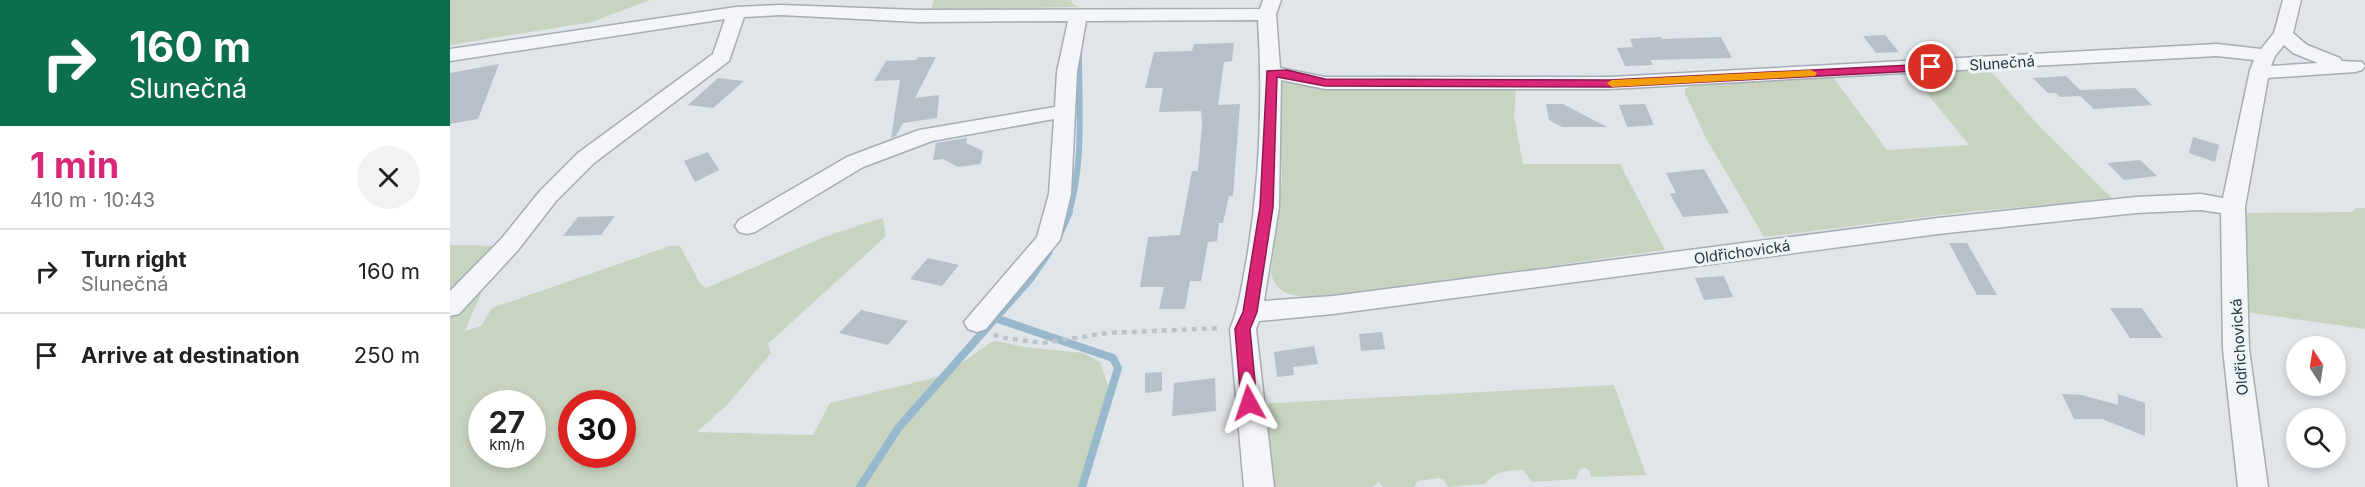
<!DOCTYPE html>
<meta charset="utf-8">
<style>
body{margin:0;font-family:Inter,sans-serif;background:#f2f2f2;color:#222;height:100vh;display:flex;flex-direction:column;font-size:22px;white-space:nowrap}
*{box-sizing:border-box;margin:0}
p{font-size:20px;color:#767676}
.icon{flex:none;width:33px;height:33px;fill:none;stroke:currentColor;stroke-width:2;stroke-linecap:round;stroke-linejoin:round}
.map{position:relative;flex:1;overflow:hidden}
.sheet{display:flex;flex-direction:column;background:#fff;width:450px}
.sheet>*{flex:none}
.guide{background:#0b6e4f;color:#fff;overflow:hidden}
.needle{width:39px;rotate:348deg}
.buttons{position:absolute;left:1836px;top:336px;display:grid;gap:12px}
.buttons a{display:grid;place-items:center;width:60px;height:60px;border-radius:50%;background:#fff;box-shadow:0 3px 9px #0003;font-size:30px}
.speed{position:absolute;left:18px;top:390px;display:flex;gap:12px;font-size:30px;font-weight:700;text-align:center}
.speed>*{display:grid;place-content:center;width:78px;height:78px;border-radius:50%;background:#fff;box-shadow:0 3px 9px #0003;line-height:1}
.speed small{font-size:15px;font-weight:400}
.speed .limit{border:9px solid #d22;background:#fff;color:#111}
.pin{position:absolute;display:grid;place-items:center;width:51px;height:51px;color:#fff;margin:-26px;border:3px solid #fff;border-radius:50%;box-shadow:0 2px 6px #0007}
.me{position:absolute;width:66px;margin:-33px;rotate:355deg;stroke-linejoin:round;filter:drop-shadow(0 0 4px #0008)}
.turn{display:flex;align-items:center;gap:21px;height:126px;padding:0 30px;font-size:27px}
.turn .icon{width:78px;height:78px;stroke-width:2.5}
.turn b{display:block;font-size:42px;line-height:51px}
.round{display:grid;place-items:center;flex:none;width:63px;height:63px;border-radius:32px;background:#f2f2f2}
.head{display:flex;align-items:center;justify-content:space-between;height:102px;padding:0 30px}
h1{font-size:36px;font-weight:700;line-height:45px;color:#db2777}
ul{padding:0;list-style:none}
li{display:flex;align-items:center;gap:18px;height:84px;padding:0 30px;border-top:2px solid #e0e0e0}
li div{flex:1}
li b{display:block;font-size:22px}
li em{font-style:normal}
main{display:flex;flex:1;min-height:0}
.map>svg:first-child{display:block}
.green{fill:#c8d4c0;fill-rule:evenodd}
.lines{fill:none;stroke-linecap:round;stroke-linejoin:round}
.stream-far1{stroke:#98b9cd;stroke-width:6}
.stream{stroke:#98b9cd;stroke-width:8}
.building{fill:#b7bfc8}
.minor-casing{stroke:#a5adb5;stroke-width:3}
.path{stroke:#bec3c9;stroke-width:4.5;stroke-dasharray:5 5;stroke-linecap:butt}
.minor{fill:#f3f5f8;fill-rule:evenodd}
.route{fill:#db2777;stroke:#8e194d;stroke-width:1.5}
.slow{fill:#f59e0b}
.labels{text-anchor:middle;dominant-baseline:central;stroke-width:6;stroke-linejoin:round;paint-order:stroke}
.street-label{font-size:15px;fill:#273543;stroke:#eff4f7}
</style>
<main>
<section class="sheet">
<div class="guide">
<div class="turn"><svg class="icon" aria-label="right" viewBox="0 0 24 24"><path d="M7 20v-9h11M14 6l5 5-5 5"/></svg><div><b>160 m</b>Slunečná</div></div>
</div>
<div class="head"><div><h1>1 min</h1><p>410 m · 10:43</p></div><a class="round"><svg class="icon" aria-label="close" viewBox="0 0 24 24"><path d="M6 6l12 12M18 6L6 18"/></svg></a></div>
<ul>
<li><svg class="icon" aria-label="right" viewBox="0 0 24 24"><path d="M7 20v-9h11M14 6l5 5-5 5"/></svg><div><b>Turn right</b><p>Slunečná</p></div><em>160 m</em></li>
<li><svg class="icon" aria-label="arrive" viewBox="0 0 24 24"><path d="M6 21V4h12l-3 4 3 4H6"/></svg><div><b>Arrive at destination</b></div><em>250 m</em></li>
</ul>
</section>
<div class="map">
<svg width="1915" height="487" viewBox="0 0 1915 487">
<rect width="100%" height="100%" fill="#e0e5ea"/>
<g class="green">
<polygon points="0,0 200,0 142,22 0,45"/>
<polygon points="484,0 621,0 622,3 628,7 481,10"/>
<polygon points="1539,69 1590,127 1663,199 1516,212 1314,237 1256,138 1235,93 1235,89 1242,85 1255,83 1383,77 1437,150 1519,145 1463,76 1469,76 1468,73"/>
<path d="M835 81 882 89H1066L1064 116 1073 164H1170L1215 250 868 298C848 296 825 297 821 272L832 179 827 86Z"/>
<polygon points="1906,208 1915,208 1915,329 1795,312 1793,219 1799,213 1902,212"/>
<path d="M431 218 433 219 436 236 318 344 321 353 277 405 247 432 363 435 380 403 500 374 506 367 541 342 547 341 575 347 633 353 650 362 658 385 655 416 635 487H0V245L51 246 15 331 31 326 42 308 220 246H230L251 285 256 288 374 237ZM32 404H82V454H32ZM122 404H172V454H122Z"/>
<path d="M1164 385 1196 475 1141 477 1140 473 1136 468 1130 469 1126 479 1082 482 1073 470C1057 471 1046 470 1035 484L998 487 994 480 989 478 968 481 964 487H933L929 482 922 487H813L805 404Z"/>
</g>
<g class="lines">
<path class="stream-far1" d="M619 213C634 162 629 106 629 53"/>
<g class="stream">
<polyline points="607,239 619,212"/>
<polyline points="545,318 663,358 668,368 632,487"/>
<polyline points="410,487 449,427 580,279 598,253"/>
</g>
</g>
<g class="building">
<polygon points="1435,35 1449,52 1426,53 1413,36"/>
<polygon points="1211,37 1212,39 1271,37 1282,58 1200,60 1203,65 1175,66 1167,48 1183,47 1180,39"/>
<polygon points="784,43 782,61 774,62 768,105 790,104 783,196 779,196 773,223 769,223 767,241 758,242 751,281 740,281 735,309 709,309 714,287 690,287 698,237 730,235 742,171 748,171 752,124 751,111 709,112 713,88 695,88 704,52 742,51 744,44"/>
<polygon points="468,57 486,57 465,98 489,95 487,118 453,123 446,136 441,138 450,80 424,81 436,61 466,60"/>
<polygon points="49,64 28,119 0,124 0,73"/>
<polygon points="1616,76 1630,90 1685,88 1702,105 1644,109 1630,96 1610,97 1606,93 1598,93 1583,78"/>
<polygon points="268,78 294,81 263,108 238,105"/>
<polygon points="1096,104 1113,104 1157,127 1112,127 1099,120"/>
<polygon points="1195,104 1204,125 1177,127 1169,105"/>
<polygon points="1743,137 1769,145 1765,162 1739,153"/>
<polygon points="517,138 516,143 533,151 531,164 508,167 493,159 483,160 486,143"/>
<polygon points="258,152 269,170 245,182 234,161"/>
<polygon points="1690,160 1707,176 1674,180 1657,163"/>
<polygon points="1254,169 1279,213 1233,217 1220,194 1226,193 1216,173"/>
<polygon points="165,216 151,235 113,236 128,217"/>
<polygon points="1499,243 1517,243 1547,295 1527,295"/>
<polygon points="478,258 509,265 492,286 460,279"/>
<polygon points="1274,276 1283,297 1254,300 1245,278"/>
<polygon points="1660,308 1692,308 1713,338 1680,338"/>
<polygon points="411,310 458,321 438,345 389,333"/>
<polygon points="932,332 935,349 911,351 909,334"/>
<polygon points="864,346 868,364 843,367 844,375 827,377 824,352"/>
<polygon points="712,372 712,391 695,393 695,373"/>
<polygon points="765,378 766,411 722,416 724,383"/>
<polygon points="1612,394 1632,395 1668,405 1668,394 1695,403 1695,436 1652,419 1624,419"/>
</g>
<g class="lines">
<g class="minor-casing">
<path id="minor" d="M813 0H831L826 14 830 68 875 77H1160L1767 44 1811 49 1824 33 1833 0H1851L1843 33 1857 45 1890 58 1892 61 1912 62 1915 66 1912 70 1905 72 1818 78 1795 207 1799 349 1818 487H1788L1773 349 1771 213 1751 210 1686 213 1488 234 883 314 809 321 806 329 824 487H794L780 329C790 306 792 282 797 258 810 179 813 99 808 20L636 21 627 72 621 194 610 240 536 329 527 332 518 329 514 322 587 237 599 194 604 119 482 141 413 167 305 232 297 234 289 232 285 226 289 220 397 157 469 130 605 107 607 72 618 21 468 22 331 15 294 17 279 61 144 163 106 201 68 250 9 314 0 316V291L52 238 90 191 128 153 263 54 275 19 0 61V49L286 7 331 5 468 10 810 9ZM1834 45 1843 53 1868 63 1821 66 1825 56ZM1767 56 1804 60 1800 70 1773 198 1751 194 1686 197 1488 218 883 296 814 301 829 207 831 80 875 89H1160Z"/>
</g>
<polyline class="path" points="544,334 548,337 593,343 657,333 771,328"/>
<use href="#minor" class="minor"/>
</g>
<polygon class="route" points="1481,64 1485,65 1485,70 1160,87 875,86 827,77 823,207 807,312 800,329 807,403 805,408 799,410 794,408 791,403 785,329 793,312 810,207 817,71 837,70 875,79 1160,80"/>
<polygon class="slow" points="1361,70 1367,73 1365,76 1162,87 1157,83 1162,80"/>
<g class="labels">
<g class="street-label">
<text transform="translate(1552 63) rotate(-4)">Slunečná</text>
<text transform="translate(1292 252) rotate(-8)">Oldřichovická</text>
<text transform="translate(1789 347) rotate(-94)">Oldřichovická</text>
</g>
</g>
</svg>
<div class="buttons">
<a><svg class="needle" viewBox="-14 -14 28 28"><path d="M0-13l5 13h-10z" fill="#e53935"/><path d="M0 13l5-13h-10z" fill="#767676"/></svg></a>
<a><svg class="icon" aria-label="search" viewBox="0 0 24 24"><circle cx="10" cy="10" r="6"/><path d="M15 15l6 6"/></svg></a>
</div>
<div class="speed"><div>27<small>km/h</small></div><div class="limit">30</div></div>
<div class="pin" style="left:1481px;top:67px;background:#d93025"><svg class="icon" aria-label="arrive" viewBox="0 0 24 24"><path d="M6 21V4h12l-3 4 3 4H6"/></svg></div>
<svg class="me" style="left:799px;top:403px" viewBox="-20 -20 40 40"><path d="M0-17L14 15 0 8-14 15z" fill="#db2777" stroke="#fff" stroke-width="4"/></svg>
</div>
</main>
